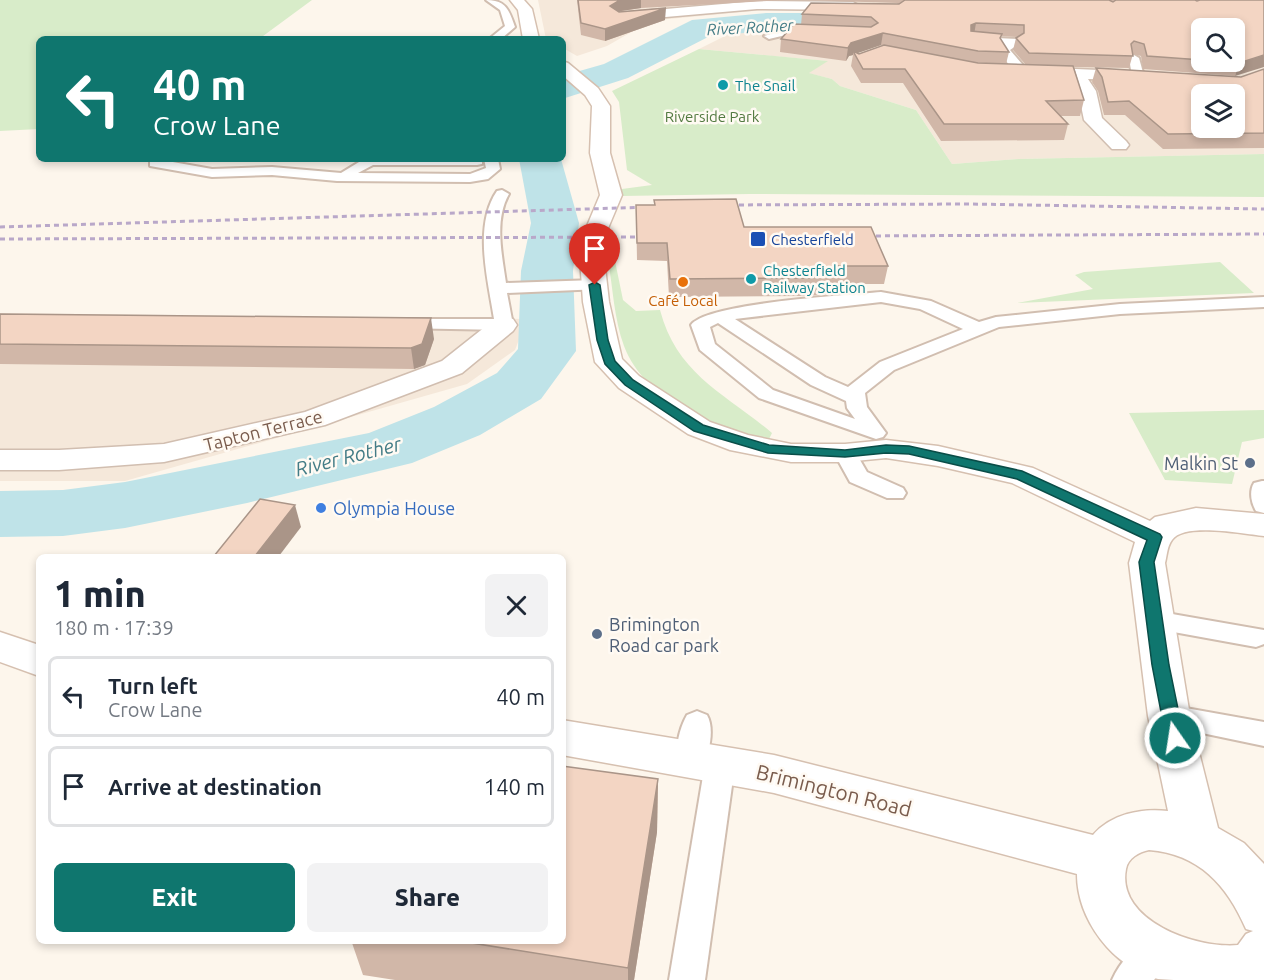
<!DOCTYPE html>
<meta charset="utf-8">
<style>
body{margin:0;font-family:Ubuntu,sans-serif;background:#f2f2f3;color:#1f2937;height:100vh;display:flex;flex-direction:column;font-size:22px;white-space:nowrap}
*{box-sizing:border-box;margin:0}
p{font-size:20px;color:#747a83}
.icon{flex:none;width:33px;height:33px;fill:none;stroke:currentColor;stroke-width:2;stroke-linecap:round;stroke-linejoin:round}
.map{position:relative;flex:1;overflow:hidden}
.drawer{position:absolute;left:36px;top:554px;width:530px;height:390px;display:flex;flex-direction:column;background:#fff;border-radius:9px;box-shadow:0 3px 9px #0003}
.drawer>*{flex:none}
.banner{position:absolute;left:36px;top:36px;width:530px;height:126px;border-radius:9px;box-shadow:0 3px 9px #0003;background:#0f766e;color:#fff;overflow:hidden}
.buttons{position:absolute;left:1191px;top:18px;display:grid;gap:12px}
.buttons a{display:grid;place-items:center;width:54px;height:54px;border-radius:9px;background:#fff;box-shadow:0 3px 9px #0003;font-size:30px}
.pin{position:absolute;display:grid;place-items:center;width:51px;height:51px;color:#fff;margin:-62px -26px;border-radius:50% 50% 50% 0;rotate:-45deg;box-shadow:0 0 6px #0007}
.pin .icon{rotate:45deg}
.me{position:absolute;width:66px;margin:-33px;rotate:347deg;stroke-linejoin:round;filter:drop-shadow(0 0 4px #0008)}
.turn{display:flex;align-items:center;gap:21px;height:126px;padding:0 18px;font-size:27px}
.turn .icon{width:78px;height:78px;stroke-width:2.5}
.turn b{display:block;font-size:42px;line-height:51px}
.round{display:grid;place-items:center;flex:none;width:63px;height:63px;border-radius:9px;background:#f2f2f3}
.overview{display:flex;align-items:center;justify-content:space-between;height:102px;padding:0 18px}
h1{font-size:36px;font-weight:800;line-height:45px}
.primary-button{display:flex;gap:12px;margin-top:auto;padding:12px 18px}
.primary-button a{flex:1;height:69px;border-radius:9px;background:#0f766e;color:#fff;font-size:24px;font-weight:800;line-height:69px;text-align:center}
.primary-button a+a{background:#f2f2f3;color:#1f2937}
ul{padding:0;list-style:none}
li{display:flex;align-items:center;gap:18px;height:81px;margin:0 12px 9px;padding:0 6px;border:3px solid #e0e1e3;border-radius:9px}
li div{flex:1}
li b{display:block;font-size:22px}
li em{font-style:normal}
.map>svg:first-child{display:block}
.residential{fill:#f5e8da;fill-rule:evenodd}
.green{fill:#d8ecc9}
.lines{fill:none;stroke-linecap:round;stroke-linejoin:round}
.river{fill:#bfe3e8;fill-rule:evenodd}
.lane-casing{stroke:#d1beb0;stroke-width:4}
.street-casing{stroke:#d1beb0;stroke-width:3}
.secondary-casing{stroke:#d6c0b0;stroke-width:3}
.lane{fill:#fff;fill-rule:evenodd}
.street{fill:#fff;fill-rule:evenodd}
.secondary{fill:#fff;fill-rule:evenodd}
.rail{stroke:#b9a8c9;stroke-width:3;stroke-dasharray:5 4;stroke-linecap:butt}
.wall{fill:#d1b7a8;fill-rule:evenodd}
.shaded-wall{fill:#aa9588}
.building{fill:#f3d5c3;stroke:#aa9588;stroke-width:1.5;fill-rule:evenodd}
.route{fill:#0f766e;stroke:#0a4d48;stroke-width:1.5}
.culture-dot{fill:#0f9aa8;stroke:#fffaf3;stroke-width:2}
.transit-dot{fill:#1a4fb4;stroke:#fffaf3;stroke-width:2}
.food-dot{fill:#e8710a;stroke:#fffaf3;stroke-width:2}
.service-dot{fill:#5c6f8a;stroke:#fffaf3;stroke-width:2}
.shop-dot{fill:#3f7fe0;stroke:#fffaf3;stroke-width:2}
.labels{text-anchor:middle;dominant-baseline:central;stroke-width:5;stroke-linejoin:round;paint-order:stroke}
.far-culture-label{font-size:15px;fill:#0d838f;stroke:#fffaf3;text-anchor:start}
.far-park-label{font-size:15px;fill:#537a41;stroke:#fffaf3}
.far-transit-label{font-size:15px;fill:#164399;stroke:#fffaf3;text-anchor:start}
.far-food-label{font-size:15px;fill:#c56008;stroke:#fffaf3}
.far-water-label{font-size:16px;font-style:italic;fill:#437c86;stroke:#fffaf3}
.street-label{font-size:18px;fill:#7a5c4d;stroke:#fffaf3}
.service-label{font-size:18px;fill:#4e5e75;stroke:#fffaf3;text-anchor:end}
.shop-label{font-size:18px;fill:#366cbe;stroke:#fffaf3;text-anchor:start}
.water-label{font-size:20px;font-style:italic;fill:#437c86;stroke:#fffaf3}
.near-street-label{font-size:21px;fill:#7a5c4d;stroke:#fffaf3}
</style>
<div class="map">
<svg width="1264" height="980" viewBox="0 0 1264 980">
<rect width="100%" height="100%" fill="#fdf6ec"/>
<g class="residential">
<path d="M538 0H1264V154L1018 159 952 164 916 110 840 86 832 79 808 73 827 61 699 49 731 33H757L774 28 860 30 883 11 774 9 658 20 642 26 607 46 577 56 563 48 562 39H546ZM1202 28H1234V62H1202ZM1202 94H1234V128H1202Z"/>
<polygon points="0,313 527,319 515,350 467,384 125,481 0,481"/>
</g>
<g class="green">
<polygon points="0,0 312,0 259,39 39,39 39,129 0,131"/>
<polygon points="699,49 828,61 809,73 832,79 840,86 916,110 952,164 1018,159 1264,154 1264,197 750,194 622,196 622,189 652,185 627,170 619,102 612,91"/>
<path d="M608 260 615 261 623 300 636 311 660 310C677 375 726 394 772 433L767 443C715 422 646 404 624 346 614 319 613 288 608 260Z"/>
<polygon points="1220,262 1254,293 1017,303 1093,289 1075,275 1084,272"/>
<polygon points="1264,410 1264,438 1242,442 1232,484 1165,480 1129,413"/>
</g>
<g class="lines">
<g class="river">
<polygon points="766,13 898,13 909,15 913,22 909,29 898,31 766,31 710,36 628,78 562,99 562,76 604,64 692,20"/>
<polygon points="519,159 561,159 579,223 573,271 576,351 541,399 480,435 412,463 247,503 125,528 63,536 0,537 0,491 63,490 125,482 369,433 434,407 497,373 518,349 521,271 531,223"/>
</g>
<g class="lane-casing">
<g id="lane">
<path d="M486 0C506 0 509 10 515 27L501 39H489L505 26 500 10Z"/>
<polygon points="790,28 818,29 823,32 818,35 790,34 769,39 764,36"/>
<polygon points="974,37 1020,39 1020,43 1010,50 1029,72 1019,74 1010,67 999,49 1005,44 970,42 970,38"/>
<polygon points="1134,55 1139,58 1144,76 1138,79 1132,76 1129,58"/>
<polygon points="156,159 212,169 272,167 341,173 364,159 482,159 482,164 477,165 373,165 358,173 470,174 486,168 484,159 498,159 500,169 488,179 470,182 337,181 272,175 212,177 150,166 150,160"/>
<path d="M502 190 509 194C494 220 502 255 506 283L595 280 603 285 601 289 507 293 513 325 504 330 397 328 394 324 397 320 403 319H494C488 280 473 226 497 191Z"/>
<path d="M881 292 931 301 979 322 996 317 1120 304 1264 297V307L1120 314 999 327 894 370 865 393 867 407 886 433 883 437 876 439 759 398 700 350 691 325C706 303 849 295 881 292ZM881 302 920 309 963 329 880 362 848 387 825 377 735 319ZM718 323 811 385 846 401 847 408 855 419 773 390 715 344 710 327Z"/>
<polygon points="845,447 853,448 867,472 903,488 906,493 903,498 887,498 850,482 834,453 837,448"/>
<path d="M1262 481H1264V513L1256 511C1251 503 1249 491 1254 483Z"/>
<polygon points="1155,611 1264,630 1264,644 1256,647 1146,627 1142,620 1146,613"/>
<polygon points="1169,705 1264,722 1264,746 1159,724 1155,716 1159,708"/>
<path d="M697 711 707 715C715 729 709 754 702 768L691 771 680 768C673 753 679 729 687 715Z"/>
<polygon points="720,752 731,755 735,764 705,980 669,980 705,764 709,755"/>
<path d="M1152 939 1164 944 1170 956 1164 968 1154 980H1112C1120 962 1134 946 1152 939Z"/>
</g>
</g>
<g class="street-casing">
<g id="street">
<polygon points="757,1 853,2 860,6 853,10 757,9 620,21 613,17 620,13"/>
<polygon points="1031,67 1144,72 1146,76 1144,80 1138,81 1088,79 1096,91 1102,118 1126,141 1129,145 1126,149 1112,149 1084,120 1078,91 1071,78 1025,75 1023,72 1025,69"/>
<polygon points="504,317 513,319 517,325 513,331 462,373 325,425 164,462 59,470 0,470 0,450 59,450 164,444 305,412 442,361 495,319"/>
</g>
</g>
<g class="secondary-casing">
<g id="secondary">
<polygon points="510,0 524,0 532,9 539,39 523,39 518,10"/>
<path d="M562 61 568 63 598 88 610 106V153L622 195 606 233 604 258 609 302 622 359 639 376 710 422 748 435 791 444H845L886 440 938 446 1033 468 1150 521 1155 517 1196 508 1264 514V536C1244 534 1184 522 1172 540 1167 546 1167 556 1165 563L1190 716 1218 828 1244 843 1264 864V980C1239 980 1215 980 1190 980 1180 980 1168 980 1158 979 1113 967 1077 920 1077 874L774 793 562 755V720L774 755 1093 835C1111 814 1141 808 1168 811L1148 716 1129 563 1135 542 1012 483 938 466 886 458 845 462H791L730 450 688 434 619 388 595 362 583 302 580 258 584 233 600 195 590 153 592 106 585 95 562 75ZM1149 850C1199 854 1227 885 1246 929L1253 931 1246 934 1238 945C1197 949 1116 921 1126 869 1128 858 1139 852 1149 850Z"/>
<polygon points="0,632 39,645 39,676 0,662"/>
</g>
</g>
<use href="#lane" class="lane"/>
<use href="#street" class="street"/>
<use href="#secondary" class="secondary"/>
<g class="rail">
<polyline points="721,205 969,204 1264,209"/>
<polyline points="0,227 652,207"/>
<polyline points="858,236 1264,234"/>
<polyline points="0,239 654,237"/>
</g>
</g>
<g class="wall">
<polygon points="577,0 787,0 641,8 621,11 620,11 665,20 605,41 581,35"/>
<path d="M801 0H1195L1198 1 1196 0H1264L1235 76 1143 69 1141 56 1133 54 1129 68 1074 67 1084 100 1080 116H1061L1068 124 1064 140 941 141 903 83H861L851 66 853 55 849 56 846 61 780 52 781 39 801 25 802 14 898 4 897 3ZM1202 28 1234 62H1202ZM1001 36 1017 37 1016 38 1013 50 1026 65 1006 64 1009 52 1001 39ZM881 45H884L859 54 857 53Z"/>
<polygon points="1096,68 1241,77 1264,69 1264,148 1163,149 1125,115 1104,115 1098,91 1092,82"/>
<polygon points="654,200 744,227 888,266 884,284 840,284 839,293 806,296 669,297 667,261 637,260 636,205 654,205"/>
<polygon points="0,314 434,339 425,365 414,369 0,364"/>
<polygon points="658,779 657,832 634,980 395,980 363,975 351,940 562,940"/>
</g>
<g class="shaded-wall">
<polygon points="620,0 641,0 641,8 621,11 610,18 610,6"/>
<polygon points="666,8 665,20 605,41 605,29"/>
<polygon points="976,23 974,35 968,37 971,25"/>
<polygon points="883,33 881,45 855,54 853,51 853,55 849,56 846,61 848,48 851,43"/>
<polygon points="1264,55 1264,67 1235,76 1239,63"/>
<polygon points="431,318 434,339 425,365 414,369 411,348"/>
<polygon points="295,505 301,527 279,556 255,556"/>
<polygon points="658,779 657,832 634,980 628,980 628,968"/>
</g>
<g class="building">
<polygon points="578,0 620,0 610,6 619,12 666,8 605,29 581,23"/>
<polygon points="905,0 1109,0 1113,2 1116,0 1195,0 1197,1 1200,0 1264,0 1264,55 1239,63 1222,62 1234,62 1234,28 1202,28 1202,60 1147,56 1144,44 1134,41 1131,44 1133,56 1029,53 1016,38 1024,33 1024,25 976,23 971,25 971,31 1002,34 1000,38 1009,52 978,51 883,33 851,43 848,48 781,39 794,24 871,27 878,23 871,17 802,14 811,3 899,4"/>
<polygon points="884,45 978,63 1073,66 1084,100 1046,101 1068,124 944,124 905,69 863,69 853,51 859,54"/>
<path d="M1096 68 1241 77 1264 69V133L1168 134 1129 101 1108 102 1102 77ZM1202 94H1234V128H1202Z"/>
<polygon points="736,199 744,227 871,227 888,266 838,266 841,275 808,278 670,279 667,243 637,243 636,205 655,205 654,200"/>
<polygon points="0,314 431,318 422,344 411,348 0,344"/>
<polygon points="260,499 295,505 255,556 214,556"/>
<polygon points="562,766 658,779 628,968 453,940 562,940"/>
</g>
<polygon class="route" points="595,282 600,285 608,340 615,361 633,380 703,425 769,445 845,450 886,445 909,446 1022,471 1160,534 1162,537 1154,562 1169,665 1184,738 1181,743 1175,746 1168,743 1166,738 1152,665 1139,562 1147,540 1017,479 909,454 886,453 845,457 768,453 694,431 625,385 605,364 597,340 589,285"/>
<g class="culture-dot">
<circle cx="723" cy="85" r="6"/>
<circle cx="751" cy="279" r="6"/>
</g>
<rect class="transit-dot" x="750" y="231" width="16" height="16" rx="3"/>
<circle class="food-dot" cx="683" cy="282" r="6"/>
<g class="service-dot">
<circle cx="1250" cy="463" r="6"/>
<circle cx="597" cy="634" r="6"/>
</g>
<circle class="shop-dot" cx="321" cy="508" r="6"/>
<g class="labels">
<g class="far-culture-label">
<text x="735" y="85">The Snail</text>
<text x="763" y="270">Chesterfield<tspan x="763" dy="17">Railway Station</tspan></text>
</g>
<g class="far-park-label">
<text x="712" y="116">Riverside Park</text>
</g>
<g class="far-transit-label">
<text x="771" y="239">Chesterfield</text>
</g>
<g class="far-food-label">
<text x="683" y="300">Café Local</text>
</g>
<g class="far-water-label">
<text transform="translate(750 27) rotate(-3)">River Rother</text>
</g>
<g class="street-label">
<text transform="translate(263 430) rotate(-14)">Tapton Terrace</text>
</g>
<g class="service-label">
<text x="1238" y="463">Malkin St</text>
<text x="609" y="624" text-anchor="start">Brimington<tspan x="609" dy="21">Road car park</tspan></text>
</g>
<g class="shop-label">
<text x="333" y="508">Olympia House</text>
</g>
<g class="water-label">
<text transform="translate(348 456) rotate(-14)">River Rother</text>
</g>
<g class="near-street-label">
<text transform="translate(834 790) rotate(14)">Brimington Road</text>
</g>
</g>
</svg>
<div class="buttons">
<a><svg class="icon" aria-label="search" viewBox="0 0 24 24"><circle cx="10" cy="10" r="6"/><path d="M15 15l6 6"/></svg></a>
<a><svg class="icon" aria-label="layers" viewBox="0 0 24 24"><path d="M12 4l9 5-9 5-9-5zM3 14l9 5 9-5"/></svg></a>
</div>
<div class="pin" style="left:595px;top:285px;background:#d93025"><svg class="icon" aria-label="arrive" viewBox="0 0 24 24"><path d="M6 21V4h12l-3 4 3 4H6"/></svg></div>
<svg class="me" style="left:1175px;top:738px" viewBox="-20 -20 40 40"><circle r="17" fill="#0f766e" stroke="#fff" stroke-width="3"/><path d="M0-11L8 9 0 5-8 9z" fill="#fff"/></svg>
<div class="banner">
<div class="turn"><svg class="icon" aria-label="left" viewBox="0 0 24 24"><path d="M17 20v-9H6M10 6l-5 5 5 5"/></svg><div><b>40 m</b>Crow Lane</div></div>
</div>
<section class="drawer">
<div class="overview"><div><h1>1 min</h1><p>180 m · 17:39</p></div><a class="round"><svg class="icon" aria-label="close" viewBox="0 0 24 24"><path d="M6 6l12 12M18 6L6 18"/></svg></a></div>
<ul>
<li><svg class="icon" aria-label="left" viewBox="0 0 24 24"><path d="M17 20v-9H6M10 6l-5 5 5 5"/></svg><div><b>Turn left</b><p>Crow Lane</p></div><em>40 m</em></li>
<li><svg class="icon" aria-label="arrive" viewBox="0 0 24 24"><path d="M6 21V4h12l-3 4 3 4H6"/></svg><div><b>Arrive at destination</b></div><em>140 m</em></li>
</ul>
<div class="primary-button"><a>Exit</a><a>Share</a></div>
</section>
</div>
